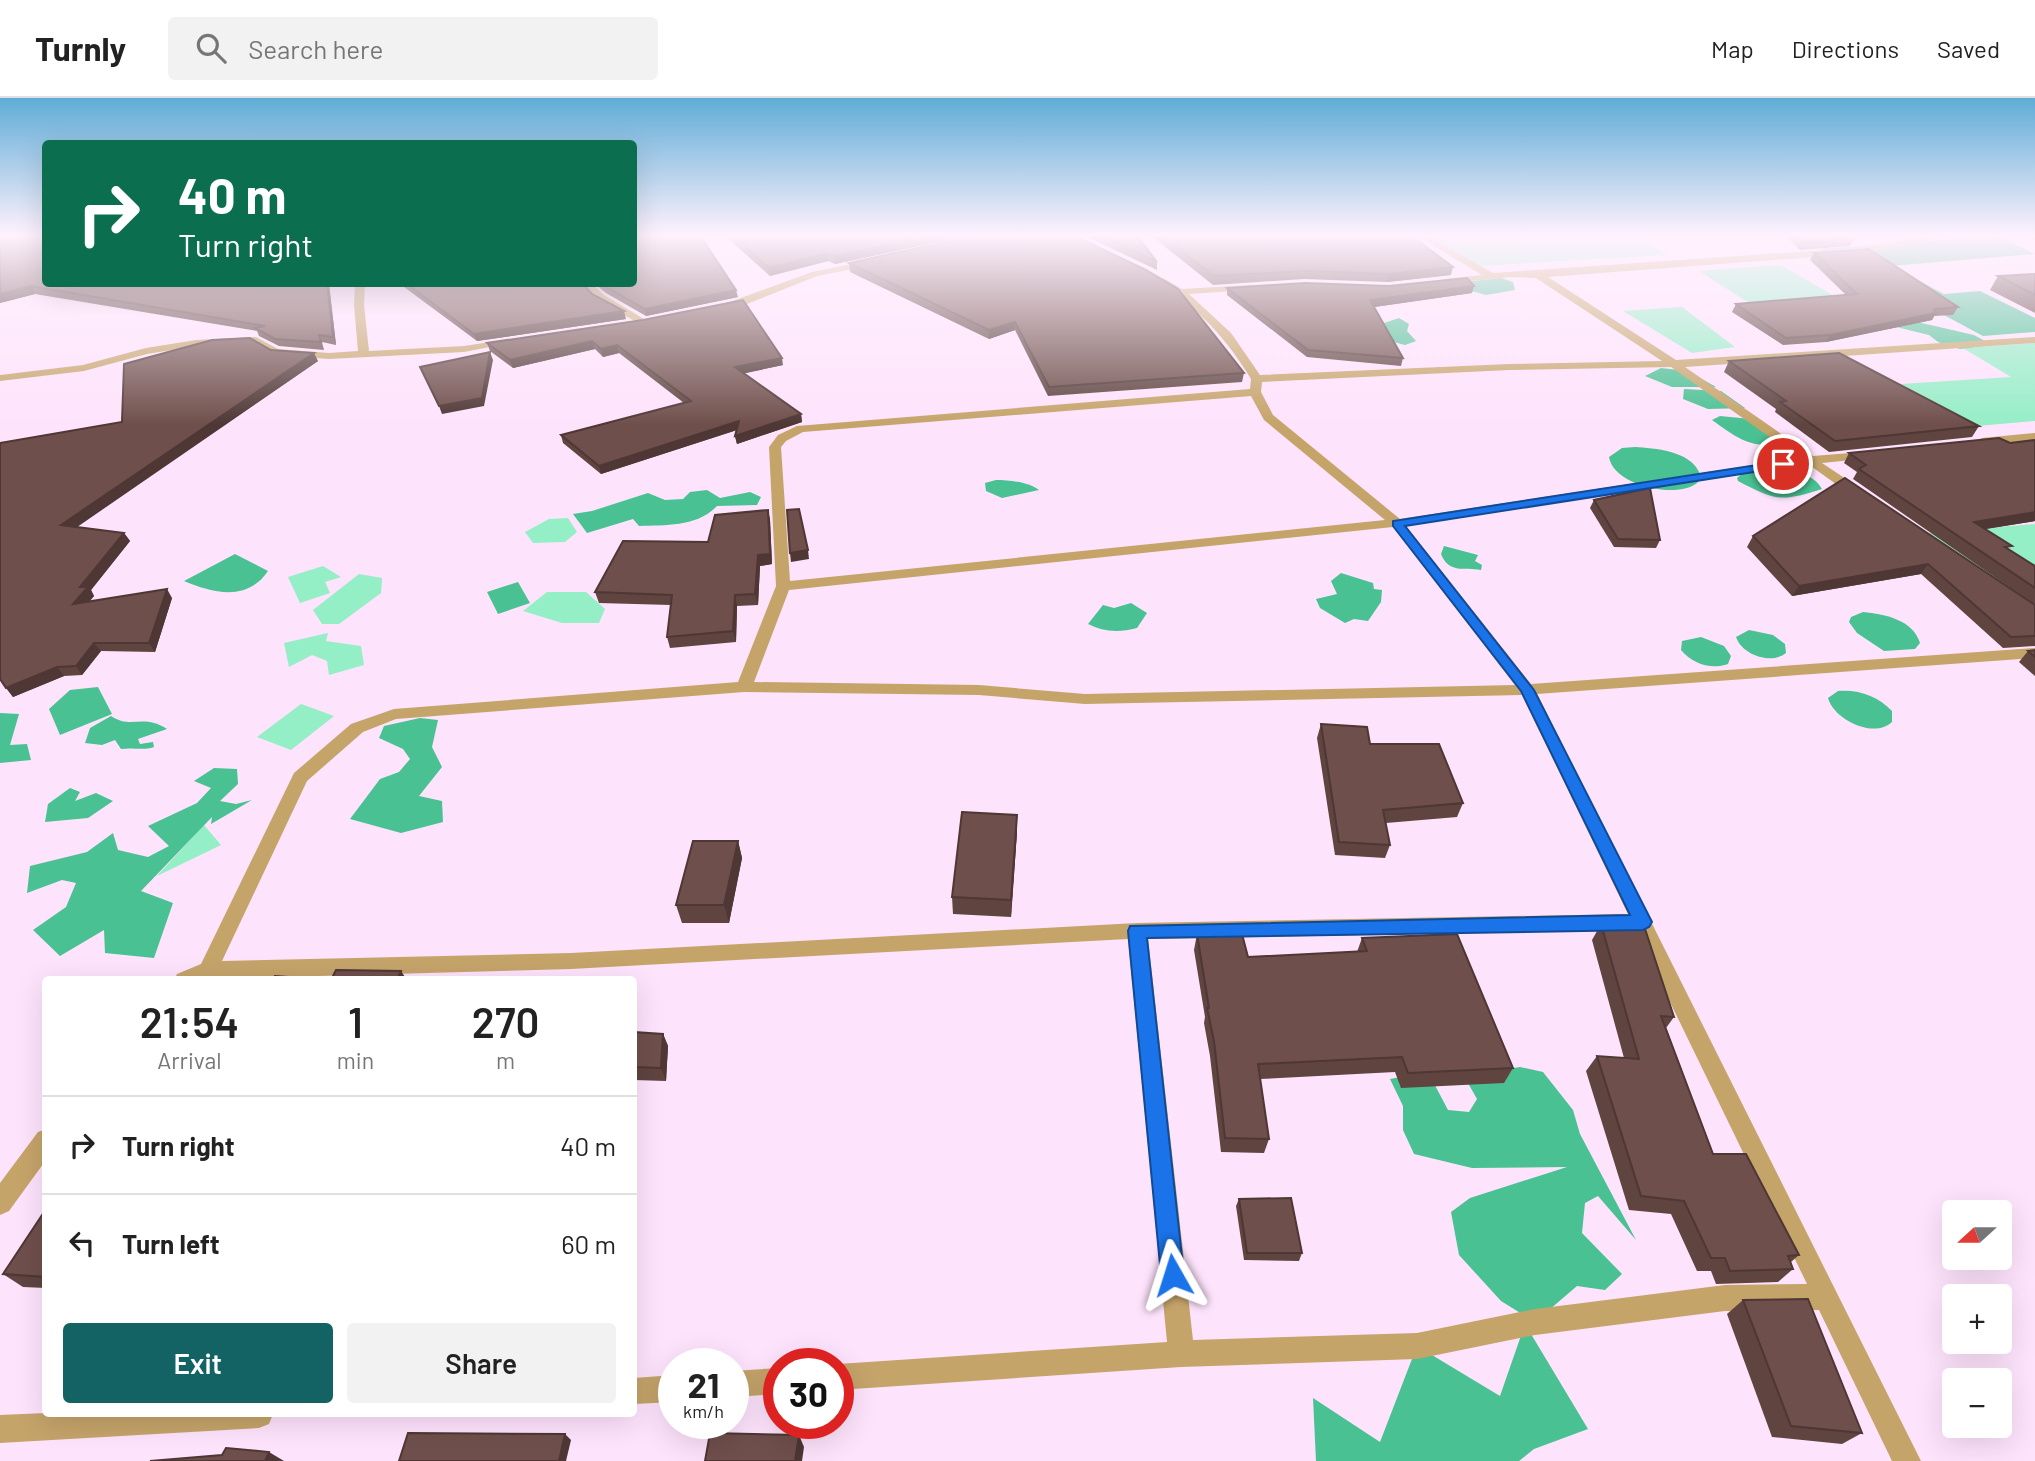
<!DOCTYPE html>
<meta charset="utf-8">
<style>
body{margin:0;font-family:Barlow,sans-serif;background:#f2f2f2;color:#222;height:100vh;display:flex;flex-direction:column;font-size:26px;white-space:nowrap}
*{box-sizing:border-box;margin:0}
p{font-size:23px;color:#767676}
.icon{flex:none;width:38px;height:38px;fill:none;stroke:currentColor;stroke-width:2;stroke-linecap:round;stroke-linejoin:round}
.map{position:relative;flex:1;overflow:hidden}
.details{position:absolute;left:42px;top:878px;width:595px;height:441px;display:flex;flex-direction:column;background:#fff;border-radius:7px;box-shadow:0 7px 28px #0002}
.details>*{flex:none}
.top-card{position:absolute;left:42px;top:42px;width:595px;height:147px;border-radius:7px;box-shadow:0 7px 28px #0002;background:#0b6e4f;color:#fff;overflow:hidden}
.needle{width:46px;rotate:249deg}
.tools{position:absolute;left:1942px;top:1102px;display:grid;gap:14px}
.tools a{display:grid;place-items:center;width:70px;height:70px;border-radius:7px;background:#fff;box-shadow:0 7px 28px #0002;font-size:35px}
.speed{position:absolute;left:658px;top:1250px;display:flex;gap:14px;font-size:35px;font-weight:700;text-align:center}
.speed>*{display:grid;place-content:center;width:91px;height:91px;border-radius:50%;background:#fff;box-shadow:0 7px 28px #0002;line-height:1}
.speed small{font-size:18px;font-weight:400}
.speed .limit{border:10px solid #d22;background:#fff;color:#111}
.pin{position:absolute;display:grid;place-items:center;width:60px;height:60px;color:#fff;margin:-30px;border:4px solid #fff;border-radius:50%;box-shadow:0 2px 7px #0007}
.me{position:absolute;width:77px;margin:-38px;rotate:354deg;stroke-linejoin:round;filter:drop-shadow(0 0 5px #0008)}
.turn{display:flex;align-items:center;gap:24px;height:147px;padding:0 21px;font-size:32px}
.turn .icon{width:91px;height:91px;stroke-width:2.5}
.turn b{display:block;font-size:49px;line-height:60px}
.eta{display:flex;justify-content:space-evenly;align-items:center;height:119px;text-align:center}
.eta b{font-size:42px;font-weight:600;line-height:49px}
.primary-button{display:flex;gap:14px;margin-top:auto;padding:14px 21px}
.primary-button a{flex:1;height:80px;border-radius:7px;background:#136365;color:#fff;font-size:28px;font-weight:600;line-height:80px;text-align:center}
.primary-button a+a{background:#f2f2f2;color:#222}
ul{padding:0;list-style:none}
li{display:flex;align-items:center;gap:21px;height:98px;padding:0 21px;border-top:2px solid #e0e0e0}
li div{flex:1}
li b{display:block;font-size:26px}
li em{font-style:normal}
header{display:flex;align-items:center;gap:42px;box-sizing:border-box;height:98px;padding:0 35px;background:#fff;border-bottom:2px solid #e0e0e0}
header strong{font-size:33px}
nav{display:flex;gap:38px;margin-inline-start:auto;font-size:24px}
.search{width:490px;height:63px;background:#f2f2f2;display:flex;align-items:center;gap:18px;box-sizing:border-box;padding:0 24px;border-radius:7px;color:#767676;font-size:26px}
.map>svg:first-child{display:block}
.green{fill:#94eec6}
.forest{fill:#49c192}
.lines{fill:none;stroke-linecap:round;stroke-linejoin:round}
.street{fill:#c5a46a;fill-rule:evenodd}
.secondary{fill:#b07e07;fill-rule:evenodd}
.wall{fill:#5f4440}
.shaded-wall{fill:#4e3734}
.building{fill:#6f4f4b;stroke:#4e3734;stroke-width:2}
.route{fill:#1a73e8;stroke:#114b97;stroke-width:2}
</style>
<header>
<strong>Turnly</strong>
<div class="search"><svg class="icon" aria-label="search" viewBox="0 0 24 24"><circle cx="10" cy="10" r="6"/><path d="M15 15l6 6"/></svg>Search here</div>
<nav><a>Map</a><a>Directions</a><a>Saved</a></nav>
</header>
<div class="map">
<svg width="2035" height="1363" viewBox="0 0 2035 1363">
<rect width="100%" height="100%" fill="#fee3fc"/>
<g class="green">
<polygon points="1425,136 1636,136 1666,157 1479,168"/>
<polygon points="1781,167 1841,202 1754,208 1699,173"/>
<polygon points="1682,209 1735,249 1692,255 1623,213"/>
<polygon points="2035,245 2035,323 1977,328 1901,286 2011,279 1963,250"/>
<polygon points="568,420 577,434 565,444 533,445 525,434 549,421"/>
<polygon points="2035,426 2035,495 2010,497 1929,435"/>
<polygon points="323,468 341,479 325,484 330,495 300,505 288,479"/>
<polygon points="359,476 382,480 381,495 339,526 322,526 313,512"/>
<polygon points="547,494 586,494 605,511 599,525 562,525 523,513"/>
<polygon points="328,535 326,543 361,548 364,567 329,577 327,563 312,557 289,569 284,545"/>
<polygon points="301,606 334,618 291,652 257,639"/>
<polygon points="204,727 221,747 157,778"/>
</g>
<g class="forest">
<polygon points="1999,138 2035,156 1891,168 1944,196 1980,193 2035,220 2035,234 1983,238 1821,151"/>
<polygon points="1501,180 1513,184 1515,192 1486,197 1446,186"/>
<polygon points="1399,220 1409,226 1407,233 1416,243 1405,247 1382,241 1384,225"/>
<polygon points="1913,223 1974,237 1992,247 1960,251 1938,244 1929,237 1884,226"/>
<polygon points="1661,270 1688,273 1716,289 1672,289 1645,278"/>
<polygon points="1684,291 1721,293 1745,310 1708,311 1683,301"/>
<path d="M1720 318 1751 321 1775 342C1755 356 1728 333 1712 322Z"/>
<path d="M1635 349C1654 350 1690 353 1699 374 1701 379 1700 384 1694 387 1673 400 1613 387 1609 359L1622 350Z"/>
<path d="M1763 371C1783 373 1811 371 1822 391 1781 404 1776 403 1738 383L1737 380 1745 373Z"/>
<path d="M996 382C1009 382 1029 384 1039 392L1002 400 986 393 985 385Z"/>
<path d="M707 392 720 400 750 394 761 399 757 407 717 408C697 429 666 427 639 428L633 421 587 435 573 416 592 413 648 395 665 402 683 401 690 394Z"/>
<path d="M1444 448 1478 457 1475 463 1482 467 1481 472C1464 469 1449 476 1441 456Z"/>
<path d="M235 456 268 473C247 504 213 495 184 483Z"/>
<polygon points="1341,475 1373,485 1374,491 1382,492 1381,504 1368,523 1354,521 1345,525 1320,510 1316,501 1337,496 1331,483"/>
<polygon points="518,484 530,505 498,516 487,494"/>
<path d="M1131 505 1147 515 1137 530C1119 535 1103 534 1088 526L1103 507 1114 510Z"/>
<path d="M1863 514C1885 516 1913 522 1920 545L1915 551 1884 553 1857 535 1849 524 1851 519Z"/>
<path d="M1749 532 1773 537 1785 546 1786 555C1771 567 1742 557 1736 539Z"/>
<path d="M1701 539 1724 548 1731 558 1728 566C1711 572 1693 566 1681 552L1682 543Z"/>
<polygon points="98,589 112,616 60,637 49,611 70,592"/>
<path d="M1838 593C1858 591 1878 598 1892 613V624C1874 641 1834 622 1828 600Z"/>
<polygon points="0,615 19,616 10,647 27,646 31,662 0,665"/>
<path d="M111 618C132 632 142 615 167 631L138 641 140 646 153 644 154 649C142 653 134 649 121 651L115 642 102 647 85 645 90 630Z"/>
<polygon points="420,620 438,622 432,649 442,669 419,698 442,703 443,724 401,735 350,721 380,681 399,674 410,661 403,651 379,640 384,628"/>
<polygon points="214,670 237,671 238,686 220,703 236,706 252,702 211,726 212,719 141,793 173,805 154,860 105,855 104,832 60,858 33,832 66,809 76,785 62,782 27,795 30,768 87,754 113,735 118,752 148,759 169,748 148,728 197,705 211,690 194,683"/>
<polygon points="70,690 80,694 75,703 96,695 113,703 88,720 45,724 48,706"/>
<polygon points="1520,969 1543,974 1573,1012 1580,1036 1636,1142 1598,1098 1585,1105 1582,1135 1622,1176 1605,1192 1577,1188 1535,1224 1501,1203 1459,1157 1451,1114 1470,1100 1567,1069 1472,1070 1414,1056 1403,1032 1403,1008 1390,981 1428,974 1448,1012 1469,1014 1477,1001 1464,978"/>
<polygon points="1525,1226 1588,1331 1534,1351 1519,1363 1316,1363 1313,1300 1380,1344 1417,1248 1500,1298"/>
</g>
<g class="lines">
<g class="street">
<path d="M1414 136H1425L1493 175 1868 149 1937 136H1957L1868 155 1548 179 1676 262 2035 239V245L1685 269 1813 358 1875 353 1877 356 1871 360 1822 365 1864 393V399H1854L1808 366 1406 428 1531 586 2035 550V560L1537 596 1921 1363H1892L1819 1212 1725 1213 1535 1237 1417 1261 1181 1269 838 1292V1266L1167 1244 1128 841 571 871 174 882 177 876 201 866 294 675 351 626 394 611 738 584 776 488 769 349 778 337 797 328 1250 291 1251 281C1227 241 1199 211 1160 185V181L1163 180 1182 191 1252 187 1254 189 1249 192 1189 196 1231 235 1260 277 1509 266 1662 263 1536 180 1510 179 1441 186V182L1444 181 1482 177ZM1671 269 1799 360 1400 421 1273 317 1261 294 1262 284 1509 272ZM1251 298 1264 322 1385 422 790 483 781 349 786 343 803 334ZM1393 429 1515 587 1085 596 979 587 754 584 789 492ZM744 594 979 597 1085 606 1522 597 1628 816 1137 825 571 855 222 863 307 683 363 634 396 621ZM1635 832 1807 1186 1725 1187 1535 1211 1417 1235 1193 1242 1148 841Z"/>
<polygon points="871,162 874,163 874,167 817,178 742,208 721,212 716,209 812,174"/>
<polygon points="355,186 365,186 364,207 369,253 464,248 510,241 515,244 464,254 329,261 275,257 254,245 196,248 147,256 84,273 0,283 0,277 83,267 146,250 196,242 256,239 278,251 329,255 358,253 354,207"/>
<polygon points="582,186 592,186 604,197 649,224 640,226 596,201"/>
<polygon points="2035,335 2035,343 1982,348 1976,344 1982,340"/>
<polygon points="46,1031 46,1062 9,1113 0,1117 0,1085 38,1034"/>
<polygon points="779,1270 779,1296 733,1299 733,1273"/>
<polygon points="674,1277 674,1304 634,1306 634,1280"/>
<polygon points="46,1315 46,1316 273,1316 269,1326 259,1330 0,1345 0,1317"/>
</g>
<polygon class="secondary" points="2025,136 2035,136 2035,142"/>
</g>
<g class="wall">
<polygon points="0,136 329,186 336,247 322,244 324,252 279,248 259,238 257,233 35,196 0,205"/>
<polygon points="723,136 975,136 835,166 828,163 770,178"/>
<polygon points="1081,136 1136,136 1157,164 1157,172"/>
<polygon points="1149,136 1409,136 1451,177 1387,184 1304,181 1213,187"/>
<polygon points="1677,136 1711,136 1682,139"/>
<polygon points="1784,136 1847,136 1854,141 1850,148 1800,152"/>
<polygon points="1814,155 1958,209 1953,217 1934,218 1932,222 1826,244 1783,247 1732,214 1736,206 1846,197 1810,162"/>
<polygon points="849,165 1244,275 1242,284 1048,298 1015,232 989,241 850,174"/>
<polygon points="2035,176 2035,215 1990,192 1998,178"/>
<polygon points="400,186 583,186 592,196 626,221 477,243"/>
<polygon points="595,186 634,186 738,199 646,218 606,195"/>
<polygon points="1227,190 1472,195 1373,209 1403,260 1401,268 1307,259 1227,197"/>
<polygon points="643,222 783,267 744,275 801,316 802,324 737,346 735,338 737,332 601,376 563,345 561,337 684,305 619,255 603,259 595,251 513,270 490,253 487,245"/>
<polygon points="271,252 318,263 76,429 124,435 130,443 91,492 94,498 89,504 172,500 155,554 101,553 82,577 64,578 13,599 0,581 122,324"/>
<polygon points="1729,263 1979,328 1972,339 1829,354 1775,314 1776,311 1724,274"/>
<polygon points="1849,355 2035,423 1985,431 2009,451 2035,468 2035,507 1853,381 1857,374 1844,365"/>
<polygon points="1845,380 2035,507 2035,548 2003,550 1921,476 1792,498 1747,449 1753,438"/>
<polygon points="1594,402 1660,442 1656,450 1614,449 1590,410"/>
<polygon points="768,412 770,422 772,466 760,468 758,507 737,508 736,544 670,550 667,539 671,507 599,505 595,494 708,444"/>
<polygon points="2035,552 2035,578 2019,564 2028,553"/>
<polygon points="1321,626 1370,646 1463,705 1457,719 1386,725 1390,747 1385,760 1335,757 1317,640"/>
<polygon points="1017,717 1017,734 1011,819 953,816 952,799"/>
<polygon points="738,743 742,760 729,825 682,825 676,807"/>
<polygon points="1601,826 1674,919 1666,930 1713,1056 1799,1157 1791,1164 1793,1171 1778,1184 1716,1186 1711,1173 1697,1173 1671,1116 1629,1112 1586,973 1597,958 1624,960 1592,842"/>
<polygon points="1197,836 1248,859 1357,854 1362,840 1513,970 1504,985 1401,990 1395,974 1260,981 1269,1041 1264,1055 1221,1054 1210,958 1204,925 1205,919 1194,852"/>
<polygon points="634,934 663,936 668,948 666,983 634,982"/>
<polygon points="1239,1101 1302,1155 1299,1163 1244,1162 1236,1108"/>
<polygon points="46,1111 46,1190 23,1189 3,1176"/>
<polygon points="1743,1202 1862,1335 1842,1346 1772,1339 1727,1216"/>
</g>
<g class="shaded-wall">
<polygon points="937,136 975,136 835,166 834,158"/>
<polygon points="827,155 828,163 770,178 769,170"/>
<polygon points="1453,169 1451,177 1387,184 1389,176"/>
<polygon points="327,186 329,186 336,247 333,239"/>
<polygon points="31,188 35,196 0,205 0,196"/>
<polygon points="1474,188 1472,195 1368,210 1370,202"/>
<polygon points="736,192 738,199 646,218 645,211"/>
<polygon points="624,213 626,221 477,243 474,236"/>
<polygon points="1936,215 1932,222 1826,244 1830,237"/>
<polygon points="1015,224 1015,232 989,241 989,232"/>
<polygon points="592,243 595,251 513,270 510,262"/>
<polygon points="617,247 619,255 603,259 601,251"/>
<polygon points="490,254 493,262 484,308 442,316 439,308"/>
<polygon points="314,255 318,263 67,436 61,427"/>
<polygon points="782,260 783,267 737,277 735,269"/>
<polygon points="801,316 802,324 737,346 735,338"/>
<polygon points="739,323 740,331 601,376 599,368"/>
<polygon points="768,412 770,422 772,466 760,468 758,507 755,496 758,457"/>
<polygon points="2035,414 2035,423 1967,434 1974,424"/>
<polygon points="124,435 130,443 91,492 94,498 79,515 73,506 80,489"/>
<polygon points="808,452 809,461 791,464 790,455"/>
<polygon points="1928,466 1921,476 1792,498 1799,488"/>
<polygon points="167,491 172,500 155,554 149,545"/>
<polygon points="735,497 737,508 736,544 733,533"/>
<polygon points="94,545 101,553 82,577 76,568"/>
<polygon points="57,569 64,578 13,599 6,590"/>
<polygon points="1017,717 1017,734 1011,819 1011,802"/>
<polygon points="738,743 742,760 729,825 724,807"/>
<polygon points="401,873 407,882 397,882"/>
<polygon points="663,936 668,948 666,983 661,970"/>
<polygon points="565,1336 571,1342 566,1363 559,1363"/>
<polygon points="799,1337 804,1349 802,1363 795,1363"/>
<polygon points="269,1354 284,1363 265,1363"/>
</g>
<g class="building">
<polygon points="0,136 46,136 46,186 327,186 333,239 319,237 321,244 275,241 255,230 265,228 31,188 0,196"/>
<polygon points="634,136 699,136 736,192 645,211 601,186 634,186"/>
<polygon points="731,136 937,136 834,158 827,155 769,170"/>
<polygon points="982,136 1071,136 1146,172 1178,191 1244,275 1049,289 1015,224 989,232 849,165"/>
<polygon points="1098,136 1136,136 1157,164"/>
<polygon points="1160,136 1409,136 1453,169 1389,176 1306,173 1214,178"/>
<polygon points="1794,136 1847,136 1854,141 1803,145"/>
<polygon points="1869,151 1958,209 1934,211 1936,215 1830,237 1786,240 1736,206 1857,196 1814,155"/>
<polygon points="2035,176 2035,197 1998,178"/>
<polygon points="1467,180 1474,188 1370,202 1403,260 1308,252 1227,190 1305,185 1389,188"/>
<polygon points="407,186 583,186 592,196 624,213 474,236"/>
<polygon points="743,202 782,260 735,269 801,316 735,338 739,323 599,368 561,337 691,303 617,247 601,251 592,243 510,262 487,245 643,222"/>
<polygon points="250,240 271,252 314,255 61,427 124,435 80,489 88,489 73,506 167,491 149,545 94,545 76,568 57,569 6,590 0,581 0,345 122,324 124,266 212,242"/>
<polygon points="490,254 482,300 439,308 420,269"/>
<polygon points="1839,255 1979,328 1835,343 1780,304 1786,303 1729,263"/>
<polygon points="1999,340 2010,345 2035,342 2035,414 1974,424 2012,448 2005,449 2035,468 2035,490 1859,371 1866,367 1849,355"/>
<polygon points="1845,380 2035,507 2035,538 2011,539 1928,466 1799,488 1753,438"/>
<polygon points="1650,390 1660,442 1618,441 1594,402"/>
<polygon points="799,411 808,452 790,455 787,412"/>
<polygon points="768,412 770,456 758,457 755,496 735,497 733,533 667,539 672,497 595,494 623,443 708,444 715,417"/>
<polygon points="2035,552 2035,559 2028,553"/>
<polygon points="1321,626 1367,629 1370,646 1439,646 1463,705 1383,712 1390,747 1339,744"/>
<polygon points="962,714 1017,717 1011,802 952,799"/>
<polygon points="693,743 738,743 724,807 676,807"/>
<polygon points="1601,826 1645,831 1674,919 1661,918 1713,1056 1746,1056 1799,1157 1788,1158 1793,1171 1730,1173 1725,1160 1711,1160 1684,1103 1641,1098 1597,958 1639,961"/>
<polygon points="1197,836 1242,836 1248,859 1367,853 1362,840 1457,836 1513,970 1408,975 1402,959 1258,966 1269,1041 1225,1040 1214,943 1207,910 1209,910"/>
<polygon points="336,872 401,873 397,882 273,882 275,878 331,882"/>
<polygon points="634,934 663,936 661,970 634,969"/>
<polygon points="1291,1100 1302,1155 1247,1155 1239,1101"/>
<polygon points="46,1111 46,1179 3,1176"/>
<polygon points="1808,1201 1862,1335 1791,1328 1743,1202"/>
<polygon points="408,1335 565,1336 559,1363 399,1363"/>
<polygon points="710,1335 799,1337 795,1363 705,1363"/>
<polygon points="226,1350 269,1354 265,1363 150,1363 222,1357"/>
</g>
<linearGradient id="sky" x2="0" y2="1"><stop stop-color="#5facd6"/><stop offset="0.42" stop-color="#fff2fe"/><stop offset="1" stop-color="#fff2fe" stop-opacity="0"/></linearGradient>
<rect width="2035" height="327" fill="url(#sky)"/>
<polygon class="route" points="1783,363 1788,366 1787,369 1405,428 1534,592 1652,824 1649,829 1643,832 1147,840 1184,1177 1181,1185 1173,1188 1165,1185 1161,1177 1128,833 1130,828 1630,817 1521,593 1393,428 1393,423"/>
</svg>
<div class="tools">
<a><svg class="needle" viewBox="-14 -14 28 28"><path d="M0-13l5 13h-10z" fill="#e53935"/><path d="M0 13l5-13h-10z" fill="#767676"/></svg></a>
<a>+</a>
<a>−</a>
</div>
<div class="speed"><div>21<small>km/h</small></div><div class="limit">30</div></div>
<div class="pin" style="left:1783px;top:366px;background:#d93025"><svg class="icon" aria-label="arrive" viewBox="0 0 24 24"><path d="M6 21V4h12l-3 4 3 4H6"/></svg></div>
<svg class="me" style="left:1173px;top:1177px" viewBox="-20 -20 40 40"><path d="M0-17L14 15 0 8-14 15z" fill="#1a73e8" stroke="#fff" stroke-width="4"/></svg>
<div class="top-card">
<div class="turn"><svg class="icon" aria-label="right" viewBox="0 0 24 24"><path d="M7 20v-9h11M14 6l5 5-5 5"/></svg><div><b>40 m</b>Turn right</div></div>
</div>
<section class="details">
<div class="eta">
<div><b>21:54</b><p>Arrival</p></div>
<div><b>1</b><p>min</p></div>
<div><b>270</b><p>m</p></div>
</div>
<ul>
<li><svg class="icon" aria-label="right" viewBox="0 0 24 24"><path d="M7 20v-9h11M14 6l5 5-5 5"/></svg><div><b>Turn right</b></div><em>40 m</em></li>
<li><svg class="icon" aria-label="left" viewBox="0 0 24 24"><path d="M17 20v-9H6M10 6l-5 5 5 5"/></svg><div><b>Turn left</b></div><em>60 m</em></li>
</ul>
<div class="primary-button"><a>Exit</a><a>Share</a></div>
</section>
</div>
